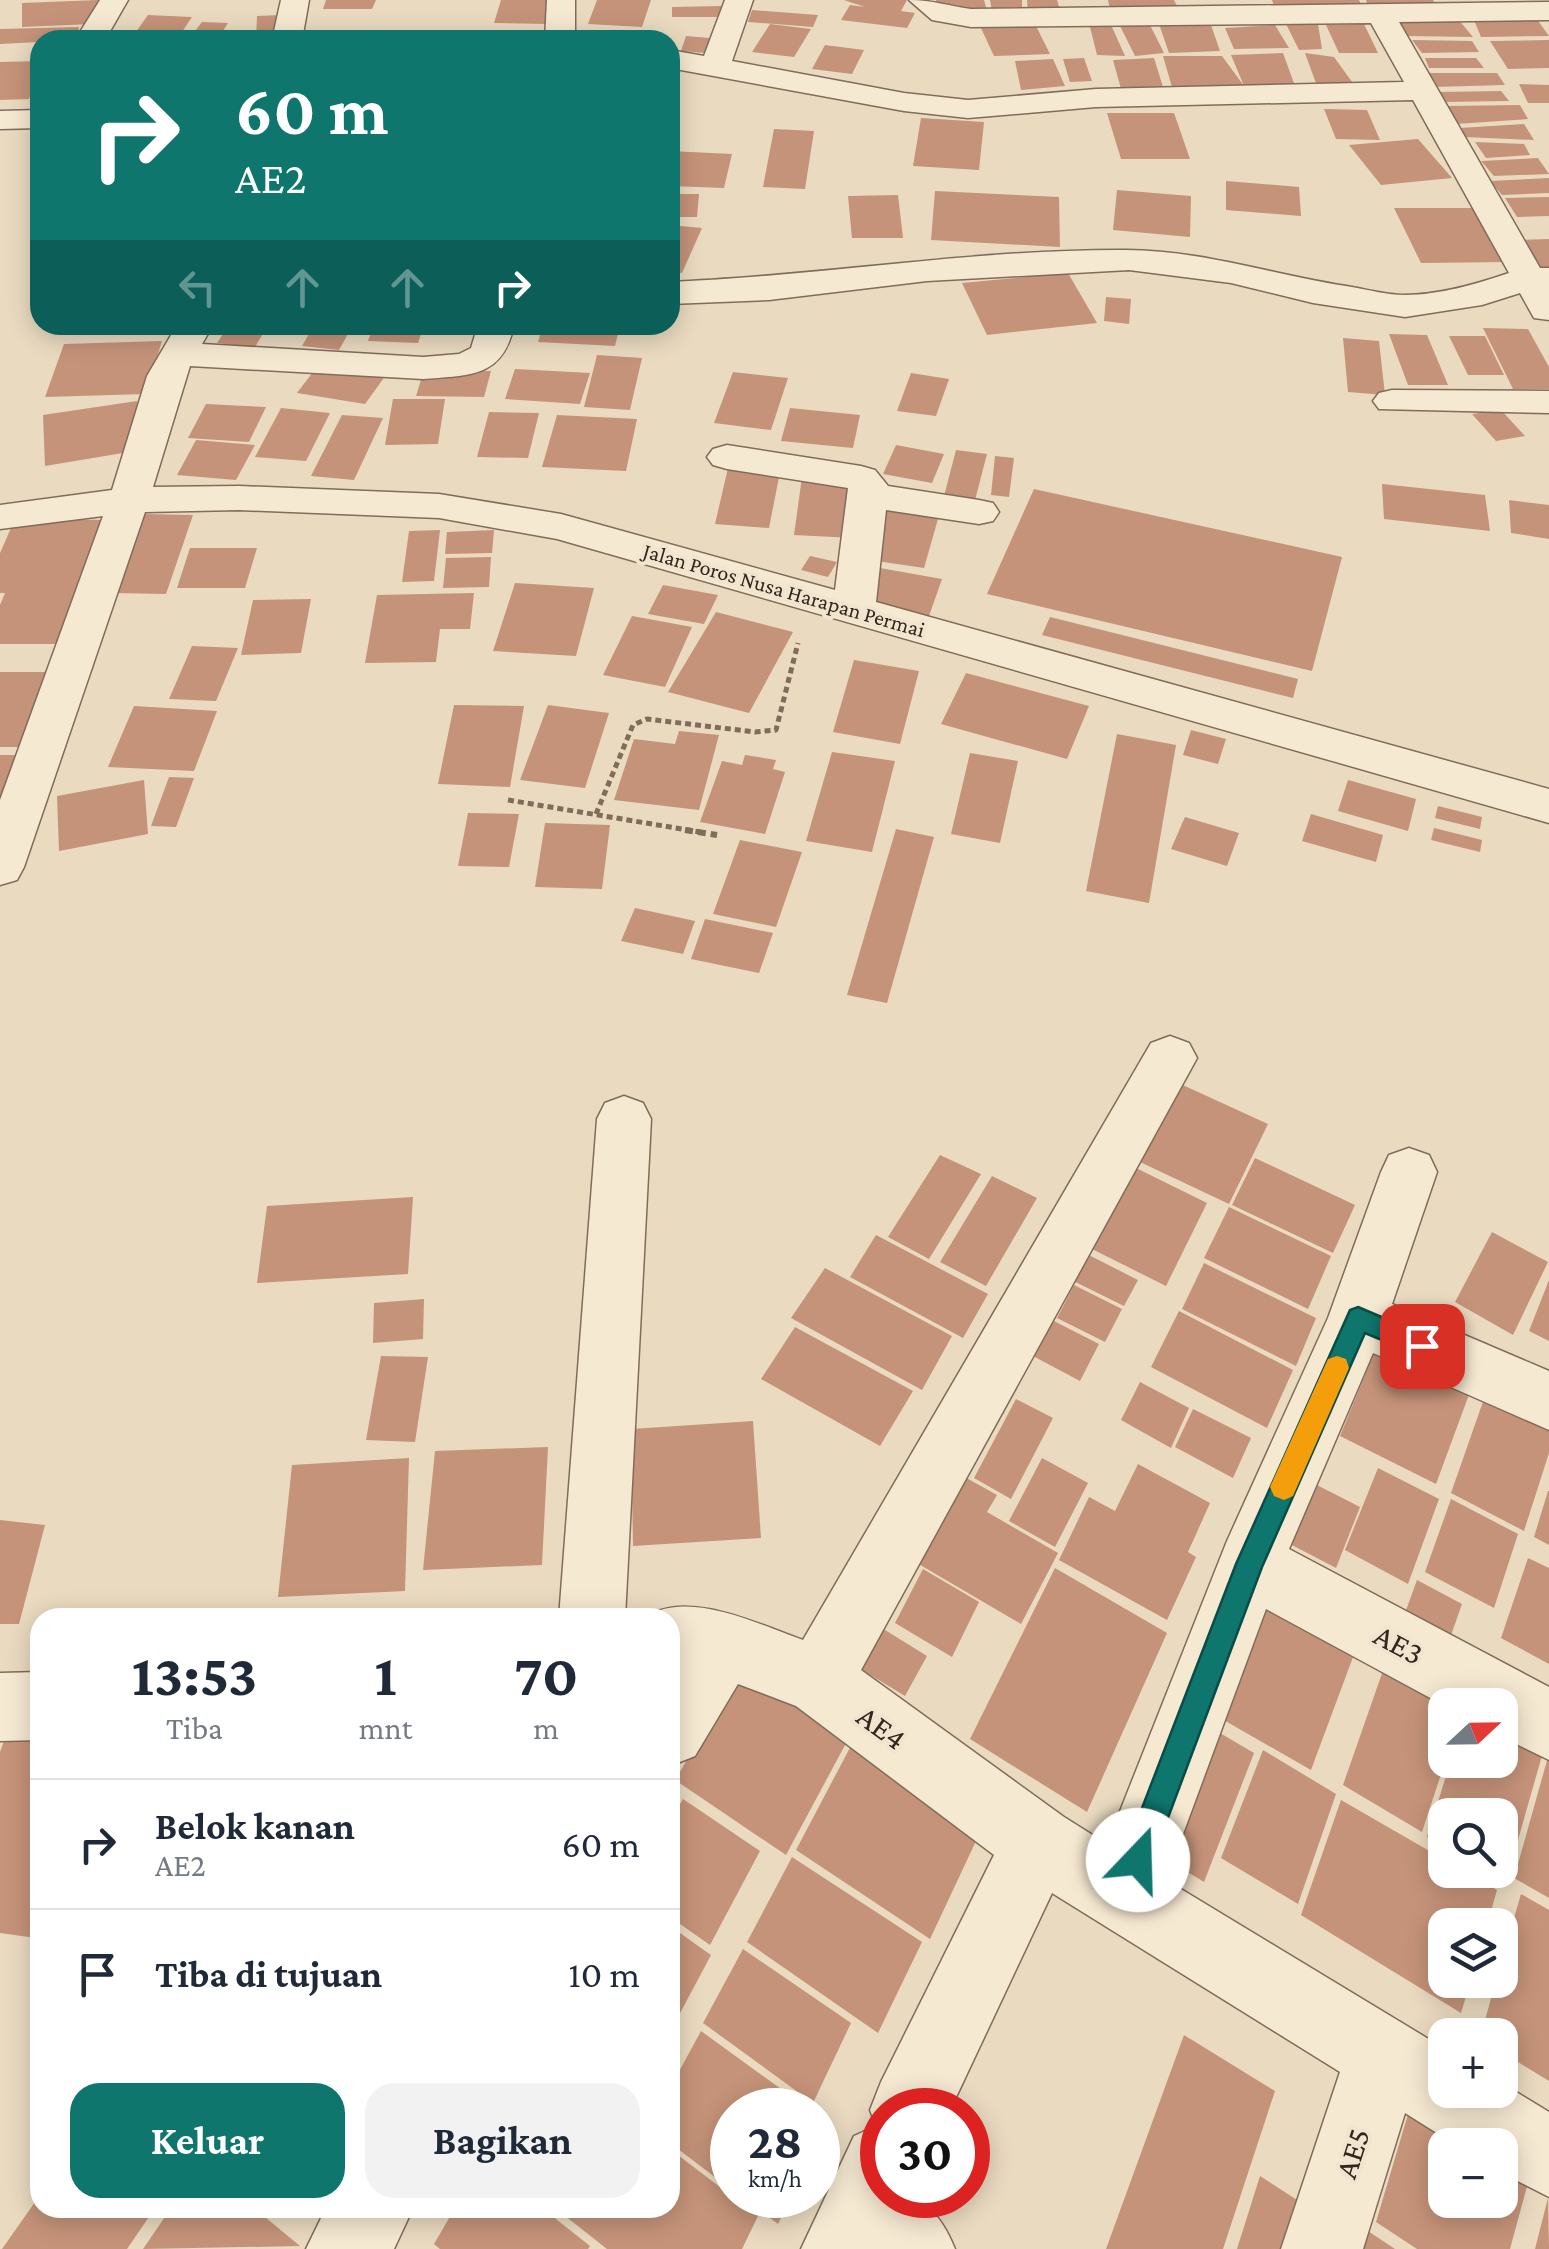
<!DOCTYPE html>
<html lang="id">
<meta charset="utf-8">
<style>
body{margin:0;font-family:"Crimson Pro",serif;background:#f2f2f3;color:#1f2937;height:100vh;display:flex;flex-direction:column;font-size:38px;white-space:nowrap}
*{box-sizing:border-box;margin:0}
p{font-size:32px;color:#747a83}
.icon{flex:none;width:55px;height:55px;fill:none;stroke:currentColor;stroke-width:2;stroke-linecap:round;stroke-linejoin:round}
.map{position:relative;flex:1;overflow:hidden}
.side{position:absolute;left:30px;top:1608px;width:650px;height:610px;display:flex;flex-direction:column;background:#fff;border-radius:30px;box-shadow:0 5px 25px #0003}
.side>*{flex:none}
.hud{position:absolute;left:30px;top:30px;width:650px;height:305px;border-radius:30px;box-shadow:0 5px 25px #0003;background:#0f766e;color:#fff;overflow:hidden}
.needle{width:65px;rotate:68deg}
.controls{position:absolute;left:1428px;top:1688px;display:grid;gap:20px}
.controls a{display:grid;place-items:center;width:90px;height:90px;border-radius:20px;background:#fff;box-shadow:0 5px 25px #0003;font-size:50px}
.speed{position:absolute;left:710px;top:2088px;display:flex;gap:20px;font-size:50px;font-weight:700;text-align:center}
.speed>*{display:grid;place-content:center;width:130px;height:130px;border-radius:50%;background:#fff;box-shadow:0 5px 25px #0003;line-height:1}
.speed small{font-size:25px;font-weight:400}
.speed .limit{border:15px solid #d22;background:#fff;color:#111}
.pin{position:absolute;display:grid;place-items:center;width:85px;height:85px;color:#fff;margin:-42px;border-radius:20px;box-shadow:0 5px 15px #0006}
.me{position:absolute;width:110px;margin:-55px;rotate:21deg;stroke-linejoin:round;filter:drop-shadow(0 0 8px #0008)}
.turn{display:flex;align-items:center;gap:35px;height:210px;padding:0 40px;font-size:45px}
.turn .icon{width:130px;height:130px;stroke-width:2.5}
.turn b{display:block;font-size:70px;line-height:85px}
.lanes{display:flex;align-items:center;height:95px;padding:0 40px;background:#0003;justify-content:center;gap:50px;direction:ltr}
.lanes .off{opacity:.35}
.eta{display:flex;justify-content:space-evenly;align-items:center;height:170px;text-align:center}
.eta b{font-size:60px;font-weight:700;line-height:70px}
.primary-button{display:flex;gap:20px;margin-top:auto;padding:20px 40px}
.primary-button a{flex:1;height:115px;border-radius:30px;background:#0f766e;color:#fff;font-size:40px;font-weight:700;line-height:115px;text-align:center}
.primary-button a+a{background:#f2f2f3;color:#1f2937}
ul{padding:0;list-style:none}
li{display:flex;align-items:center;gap:30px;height:130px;padding:0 40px;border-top:2px solid #e0e1e3}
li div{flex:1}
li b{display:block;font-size:38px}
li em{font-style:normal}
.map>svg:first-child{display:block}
.building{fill:#c59379}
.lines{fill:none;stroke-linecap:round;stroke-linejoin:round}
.minor-casing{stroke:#816c5a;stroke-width:3}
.path-far1{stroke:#816c5a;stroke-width:5;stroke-dasharray:6 4;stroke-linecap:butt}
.path{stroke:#816c5a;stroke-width:6;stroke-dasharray:8 5;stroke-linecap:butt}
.minor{fill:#f6e9d2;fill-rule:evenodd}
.route{fill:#0f766e;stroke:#0a4d48;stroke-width:2.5}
.slow{fill:#f59e0b}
.labels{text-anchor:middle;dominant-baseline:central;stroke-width:8;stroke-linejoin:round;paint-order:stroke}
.far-street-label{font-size:22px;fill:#32261d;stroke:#f2e5cf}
.near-street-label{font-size:32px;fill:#32261d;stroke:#f2e5cf}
</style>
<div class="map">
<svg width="1549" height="2249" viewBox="0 0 1549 2249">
<rect width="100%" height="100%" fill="#eadac0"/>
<g class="building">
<polygon points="98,0 92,24 22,27 22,3"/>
<polygon points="326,0 376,0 372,9 323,9"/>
<polygon points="501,0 556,0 549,24 494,23"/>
<polygon points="597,0 651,0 642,27 588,24"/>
<polygon points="844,0 907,0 901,11 915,13 907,28 841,20 850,5 865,7"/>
<polygon points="936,0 984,0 987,11 937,7"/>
<polygon points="990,0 1022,0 1022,8 992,11"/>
<polygon points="1027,0 1057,0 1060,10 1028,12"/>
<polygon points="1108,0 1174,0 1178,8 1110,9"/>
<polygon points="1272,0 1359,0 1361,5 1276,11"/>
<polygon points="1366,0 1433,0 1437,7 1369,8"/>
<polygon points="721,6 721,17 672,17 672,7"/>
<polygon points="752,10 818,15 813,27 748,22"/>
<polygon points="148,15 192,17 178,38 133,36"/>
<polygon points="281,15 280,40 256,40 257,16"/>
<polygon points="1536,18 1549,36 1481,37 1474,20"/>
<polygon points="1458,19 1473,37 1408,36 1397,20"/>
<polygon points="202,22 228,23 219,37 192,35"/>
<polygon points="1118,22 1149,23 1164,53 1135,56"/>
<polygon points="770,24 811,29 794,57 752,52"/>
<polygon points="1035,24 1050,54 994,56 980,26"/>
<polygon points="1159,24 1211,25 1220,51 1169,53"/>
<polygon points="1286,24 1318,24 1322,49 1299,50"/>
<polygon points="1364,24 1378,53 1339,53 1326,25"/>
<polygon points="1275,25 1289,48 1234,49 1225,28"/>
<polygon points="79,27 76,40 0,44 0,29"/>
<polygon points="1090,27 1112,27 1125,56 1097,55"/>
<polygon points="686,36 710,38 705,53 681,51"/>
<polygon points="1412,40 1472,41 1479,52 1422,53"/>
<polygon points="1549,40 1549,68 1508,69 1490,41"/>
<polygon points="825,45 864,50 852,74 812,69"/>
<polygon points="1283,53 1295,86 1244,86 1231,55"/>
<polygon points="1305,53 1334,57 1355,86 1317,86"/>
<polygon points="1163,56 1222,56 1244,86 1172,87"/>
<polygon points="1084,58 1092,81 1070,82 1063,59"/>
<polygon points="1154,58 1163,87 1121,89 1113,60"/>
<polygon points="1425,58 1476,58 1484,68 1429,68"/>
<polygon points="1053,59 1065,86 1021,90 1015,61"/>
<polygon points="40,61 40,71 29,99 0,100 0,62"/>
<polygon points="1428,73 1497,73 1505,85 1433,87"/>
<polygon points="1519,84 1549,85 1549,103 1528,103"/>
<polygon points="1501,91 1509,101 1443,102 1438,92"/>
<polygon points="1520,105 1528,119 1456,124 1446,106"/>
<polygon points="1324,109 1367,110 1380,140 1336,139"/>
<polygon points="1107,113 1174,113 1190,159 1121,159"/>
<polygon points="921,118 984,122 979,170 913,166"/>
<polygon points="1524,124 1534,140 1465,137 1459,128"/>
<polygon points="774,129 814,131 805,189 763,187"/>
<polygon points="1418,139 1452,178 1381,185 1349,145"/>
<polygon points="1475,142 1524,144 1530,155 1486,158"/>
<polygon points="670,151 732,154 724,188 670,186"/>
<polygon points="1538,158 1549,174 1494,176 1481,161"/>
<polygon points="1549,178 1549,193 1502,195 1490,181"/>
<polygon points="1226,181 1299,187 1301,216 1226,210"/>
<polygon points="1117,190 1191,196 1190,237 1113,230"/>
<polygon points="935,191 1059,197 1060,247 931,240"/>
<polygon points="670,194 699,194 697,217 670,217"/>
<polygon points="898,195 903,238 852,238 848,196"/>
<polygon points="1549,197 1549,216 1517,217 1505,198"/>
<polygon points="1394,208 1479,208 1509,262 1421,263"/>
<polygon points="670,225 702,228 682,273 670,272"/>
<polygon points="1549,239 1549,269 1539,269 1518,240"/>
<polygon points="1068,273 1097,323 987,335 962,283"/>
<polygon points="1106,297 1131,299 1129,324 1104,321"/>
<polygon points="229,325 268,325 255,347 217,343"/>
<polygon points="314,325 353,325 339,350 302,346"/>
<polygon points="374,325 424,325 418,343 368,341"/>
<polygon points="543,325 620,325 615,346 538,342"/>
<polygon points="1483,328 1528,329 1549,367 1549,389 1513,389"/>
<polygon points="1389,334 1427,335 1448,385 1408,385"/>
<polygon points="1449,336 1485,336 1504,375 1468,375"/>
<polygon points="1343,338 1379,341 1385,395 1348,392"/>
<polygon points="162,341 146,394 45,397 64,344"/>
<polygon points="597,355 642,358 630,410 584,407"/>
<polygon points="319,364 386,375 365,404 297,393"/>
<polygon points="515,369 590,373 580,404 505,399"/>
<polygon points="424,370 491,371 484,397 416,396"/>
<polygon points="733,372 788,378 771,430 714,423"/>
<polygon points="911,373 949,379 936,416 897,411"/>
<polygon points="393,399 445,399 438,444 385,445"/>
<polygon points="137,401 141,450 45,466 43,415"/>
<polygon points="206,404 266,407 249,442 188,438"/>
<polygon points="281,408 330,413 306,461 255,457"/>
<polygon points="790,408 860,415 853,448 781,441"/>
<polygon points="1501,410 1525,436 1496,441 1472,414"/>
<polygon points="489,412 539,413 528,458 477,457"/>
<polygon points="342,415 383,418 354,480 311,476"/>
<polygon points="557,415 637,419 626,471 542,467"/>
<polygon points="196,440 255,445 236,480 177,475"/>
<polygon points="896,445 944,454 932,483 883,474"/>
<polygon points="956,450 987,454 974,504 943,500"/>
<polygon points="995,456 1014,458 1009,497 991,495"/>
<polygon points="728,468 780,472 769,528 715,524"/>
<polygon points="802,477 859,480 853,538 794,535"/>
<polygon points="1382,484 1485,495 1490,531 1384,519"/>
<polygon points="1034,489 1342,557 1312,671 987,594"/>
<polygon points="1509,500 1549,505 1549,539 1511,533"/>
<polygon points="888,505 940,512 924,568 870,560"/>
<polygon points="144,514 193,515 166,594 114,593"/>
<polygon points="15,519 119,520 71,644 0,644 0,605 5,593 0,593 0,553"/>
<polygon points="440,530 434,581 402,582 409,531"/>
<polygon points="494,530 492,553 445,554 447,532"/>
<polygon points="190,548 257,548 245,588 177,588"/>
<polygon points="810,556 837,562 828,577 801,570"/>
<polygon points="491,557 489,587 443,588 446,558"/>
<polygon points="880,568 942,579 928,619 865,608"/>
<polygon points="515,583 594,588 576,656 493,651"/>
<polygon points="663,585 718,595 704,624 648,614"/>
<polygon points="474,593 470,629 440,629 436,662 365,663 377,595"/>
<polygon points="311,599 301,653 241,655 253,600"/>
<polygon points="716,612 793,632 749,713 668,692"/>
<polygon points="632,616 692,627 665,687 603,675"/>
<polygon points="1050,617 1298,679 1293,698 1042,635"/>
<polygon points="192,646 238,648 216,701 169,699"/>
<polygon points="854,660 919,671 900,744 833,732"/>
<polygon points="0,672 54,672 24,747 0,747"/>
<polygon points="966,673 1089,706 1067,759 941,724"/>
<polygon points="454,705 524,706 510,787 438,784"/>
<polygon points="548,705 609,713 585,788 520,780"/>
<polygon points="134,706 217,711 194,771 108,767"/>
<polygon points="1191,730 1226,739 1218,764 1183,755"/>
<polygon points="679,731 719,735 699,810 614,800 634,739 675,744"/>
<polygon points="1117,734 1176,745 1149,903 1086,891"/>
<polygon points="832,752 895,761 872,852 806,841"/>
<polygon points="970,753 1018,761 1000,843 951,834"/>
<polygon points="0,755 21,755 0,808"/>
<polygon points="745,755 776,760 773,769 785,772 765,834 700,822 722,761 742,765"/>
<polygon points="169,777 194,778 176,827 151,826"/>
<polygon points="144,780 148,834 59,851 57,796"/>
<polygon points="1348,780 1416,799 1408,831 1338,811"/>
<polygon points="1438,806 1482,817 1480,829 1435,818"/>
<polygon points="468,813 519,814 509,867 458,866"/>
<polygon points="1311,814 1383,835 1376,862 1302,841"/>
<polygon points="1185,817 1239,833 1227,866 1171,849"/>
<polygon points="545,823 610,825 602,889 535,887"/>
<polygon points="1434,828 1482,840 1480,852 1431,840"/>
<polygon points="896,829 934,837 887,1003 847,995"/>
<polygon points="740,840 802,852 776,927 713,914"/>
<polygon points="635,908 695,921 683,954 621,941"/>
<polygon points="705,919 773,933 759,973 691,959"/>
<polygon points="1163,1076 1268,1124 1229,1204 1121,1153"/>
<polygon points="940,1155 981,1174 929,1259 888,1237"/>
<polygon points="1255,1158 1355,1205 1333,1253 1232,1205"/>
<polygon points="1134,1167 1207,1203 1166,1286 1090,1248"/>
<polygon points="992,1176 1037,1198 986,1286 940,1262"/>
<polygon points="413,1197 408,1274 257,1283 267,1206"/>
<polygon points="1229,1207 1331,1256 1308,1309 1204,1258"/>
<polygon points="1492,1232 1548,1262 1513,1335 1455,1302"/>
<polygon points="876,1235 988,1294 963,1338 850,1277"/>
<polygon points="1069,1245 1138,1280 1124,1306 1055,1272"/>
<polygon points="1204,1263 1316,1318 1296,1366 1182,1309"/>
<polygon points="825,1268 952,1336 922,1390 791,1318"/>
<polygon points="1549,1280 1549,1341 1529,1331"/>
<polygon points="1074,1285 1122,1309 1105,1342 1057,1318"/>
<polygon points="424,1299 423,1339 373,1343 374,1303"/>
<polygon points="1179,1311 1293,1370 1267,1428 1151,1367"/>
<polygon points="1052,1320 1099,1344 1080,1381 1033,1356"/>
<polygon points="795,1327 913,1391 880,1446 761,1379"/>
<polygon points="1381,1336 1474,1381 1436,1484 1340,1436"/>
<polygon points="381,1356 428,1357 415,1442 366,1440"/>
<polygon points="1140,1382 1189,1408 1171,1448 1121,1420"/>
<polygon points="1486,1393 1549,1424 1549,1453 1524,1531 1451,1493"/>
<polygon points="1016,1399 1053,1418 1011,1499 974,1478"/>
<polygon points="1193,1409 1251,1438 1233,1478 1175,1447"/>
<polygon points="753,1421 761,1538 633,1546 631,1429"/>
<polygon points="548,1447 542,1565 423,1570 435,1451"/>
<polygon points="409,1458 405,1591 278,1597 292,1465"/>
<polygon points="1042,1458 1088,1483 1055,1547 1009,1521"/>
<polygon points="1138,1464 1210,1503 1188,1552 1196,1557 1167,1620 1059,1560 1089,1497 1115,1511"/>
<polygon points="945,1466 997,1495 987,1512 1058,1553 1021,1624 898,1552"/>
<polygon points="1378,1468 1439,1499 1408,1584 1345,1550"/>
<polygon points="1313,1483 1360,1507 1336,1568 1288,1543"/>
<polygon points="1548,1491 1549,1491 1549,1545 1534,1537"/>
<polygon points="1451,1499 1518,1534 1494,1608 1425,1572"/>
<polygon points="0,1520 45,1525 19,1624 0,1624"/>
<polygon points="1528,1558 1549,1568 1549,1664 1501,1638"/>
<polygon points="1055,1568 1167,1633 1087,1812 970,1739"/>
<polygon points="923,1569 979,1602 952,1657 895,1623"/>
<polygon points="1417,1580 1462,1604 1450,1638 1405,1613"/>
<polygon points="1263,1598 1356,1649 1311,1770 1215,1715"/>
<polygon points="864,1617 927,1656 905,1696 841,1657"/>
<polygon points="1387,1659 1445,1705 1445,1762 1422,1832 1343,1785"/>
<polygon points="743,1665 851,1734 786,1855 675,1780"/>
<polygon points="1500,1720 1545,1745 1506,1882 1485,1870 1500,1870 1500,1815 1445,1815 1445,1847 1427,1837 1451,1760 1500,1760"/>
<polygon points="1208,1726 1254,1753 1204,1882 1156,1853"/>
<polygon points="8,1730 40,1734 40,1927 36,1938 0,1933 0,1752"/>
<polygon points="853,1742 984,1824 930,1939 796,1850"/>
<polygon points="1263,1750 1336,1794 1298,1904 1221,1858"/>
<polygon points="1548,1757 1549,1757 1549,1898 1514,1878"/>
<polygon points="683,1799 760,1851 710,1945 670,1917 670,1821"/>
<polygon points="1341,1800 1445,1860 1445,1870 1462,1870 1497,1890 1487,1925 1445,1925 1445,1980 1471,1980 1461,2013 1301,1915"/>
<polygon points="792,1857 922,1942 878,2033 747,1942"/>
<polygon points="1521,1894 1549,1910 1549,2081 1500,2051 1500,2035 1481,2035 1496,1980 1500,1980 1500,1966"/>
<polygon points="670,1926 711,1955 670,2032"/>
<polygon points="743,1949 851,2023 813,2103 703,2023"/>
<polygon points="701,2031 810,2110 732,2110 732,2190 670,2143 670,2088"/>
<polygon points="1184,2035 1275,2091 1223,2249 1106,2249"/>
<polygon points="1414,2094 1495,2145 1445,2145 1445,2200 1500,2200 1500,2148 1532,2168 1510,2249 1417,2249 1376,2222"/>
<polygon points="670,2149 758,2216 742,2249 607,2249 555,2208 670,2208"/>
<polygon points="1260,2176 1297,2200 1282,2249 1237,2249"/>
<polygon points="40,2195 40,2208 155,2208 127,2249 2,2249"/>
<polygon points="739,2195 792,2195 778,2224"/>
<polygon points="1548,2198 1549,2249 1535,2249"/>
<polygon points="171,2208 254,2208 300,2246 143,2249"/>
<polygon points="455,2208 542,2208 590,2246 588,2249 440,2249 434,2244"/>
<polygon points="1344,2215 1395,2249 1333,2249"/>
</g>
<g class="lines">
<g class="minor-casing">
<g id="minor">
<polygon points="100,0 128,0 105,40 75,40"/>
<polygon points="281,0 309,0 302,40 272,40"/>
<polygon points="547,0 575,0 575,40 545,40"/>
<path d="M725 0H753L732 61 904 93 968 100 1096 89 1404 82 1371 23 971 27 932 20 909 0C933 0 948 6 971 9L1549 2V20L1399 22 1540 268H1549V320L1534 318 1520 293 1482 305 1405 317 1313 303 1231 283 1129 270 927 281 769 300 670 304V282C822 276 974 249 1126 250 1202 250 1277 276 1352 287 1369 290 1388 295 1405 295 1439 295 1477 284 1509 273L1413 100 1096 107 968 118 904 111 670 68V50L704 56Z"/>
<polygon points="40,110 40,128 0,129 0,111"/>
<path d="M177 325H213L202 344 423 357 459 354 471 348 478 325H514C503 378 470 375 423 379L190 366 153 487 239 486 439 494 561 514 835 590 848 488 727 469 713 465 707 457 713 449 727 445 861 466 875 470 888 486 979 500 993 503 999 512 993 521 979 524 886 510 876 602 1549 789V823L557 539 439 518 239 510 145 512 24 867 17 880 0 885V800L103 516 0 529V505L112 490 147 376Z"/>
<polygon points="1392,390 1549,391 1549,413 1379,409 1373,401 1379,393"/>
<path d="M1170 1036 1189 1043 1197 1058 861 1670 1064 1817 1107 1844 1227 1541 1328 1318 1381 1172 1389 1155 1409 1148 1429 1155 1437 1172 1392 1304 1549 1371V1430L1373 1353 1289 1549 1549 1687V1760L1500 1736V1705L1445 1706 1266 1609 1166 1880 1445 2049V2090H1500V2082L1549 2112V2197L1500 2172V2145H1456L1405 2113 1363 2249H1281L1340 2072 1052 1893 950 2110H882V2195C923 2195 940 2212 955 2249H801L854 2136 876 2126 870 2110 881 2082 994 1855 796 1706 738 1684 695 1756 670 1766V1618H645C686 1588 760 1625 803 1640L1151 1043Z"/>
<polygon points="624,1096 643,1103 651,1119 625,1618 559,1618 597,1119 605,1103"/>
<polygon points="40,1672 40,1740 0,1741 0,1673"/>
<polygon points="326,2208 413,2208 394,2249 306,2249"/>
</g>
</g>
<g class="path-far1">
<polyline points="508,800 700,832"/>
<polyline points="596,814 633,725 647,719 755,732 776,730 798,643"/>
</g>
<polyline class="path" points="685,830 717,835"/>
<use href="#minor" class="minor"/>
</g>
<polygon class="route" points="1358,1307 1431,1338 1434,1346 1431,1354 1422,1357 1365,1333 1262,1567 1148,1871 1138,1875 1127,1871 1122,1860 1236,1564 1350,1310"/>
<polygon class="slow" points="1337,1356 1346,1359 1349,1368 1293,1496 1284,1500 1274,1496 1270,1487 1274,1478 1328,1359"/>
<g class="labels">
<g class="far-street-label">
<text transform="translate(784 590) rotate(16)">Jalan Poros Nusa Harapan Permai</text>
</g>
<g class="near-street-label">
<text transform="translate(1399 1644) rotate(28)">AE3</text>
<text transform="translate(882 1727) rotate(36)">AE4</text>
<text transform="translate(1352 2153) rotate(-72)">AE5</text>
</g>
</g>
</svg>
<div class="controls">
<a><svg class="needle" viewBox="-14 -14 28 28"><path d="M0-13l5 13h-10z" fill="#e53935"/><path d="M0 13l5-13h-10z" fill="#747a83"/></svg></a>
<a><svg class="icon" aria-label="search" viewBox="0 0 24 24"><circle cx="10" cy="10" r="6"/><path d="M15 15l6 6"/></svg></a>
<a><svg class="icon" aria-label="layers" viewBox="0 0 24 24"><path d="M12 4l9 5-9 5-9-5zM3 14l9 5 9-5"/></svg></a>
<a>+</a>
<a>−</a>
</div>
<div class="speed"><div>28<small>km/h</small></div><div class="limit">30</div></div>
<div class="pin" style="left:1422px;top:1346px;background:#d93025"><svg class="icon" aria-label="arrive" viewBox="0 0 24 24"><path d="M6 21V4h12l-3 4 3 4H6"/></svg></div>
<svg class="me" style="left:1138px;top:1860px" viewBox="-20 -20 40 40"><circle r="19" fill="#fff"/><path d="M0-13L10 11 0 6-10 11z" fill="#0f766e"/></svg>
<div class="hud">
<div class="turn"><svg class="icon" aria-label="right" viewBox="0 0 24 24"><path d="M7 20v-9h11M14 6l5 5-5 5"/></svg><div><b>60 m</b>AE2</div></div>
<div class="lanes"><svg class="icon off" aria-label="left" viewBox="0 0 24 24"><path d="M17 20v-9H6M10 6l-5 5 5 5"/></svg><svg class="icon off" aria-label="ahead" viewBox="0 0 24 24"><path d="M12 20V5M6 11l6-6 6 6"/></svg><svg class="icon off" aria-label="ahead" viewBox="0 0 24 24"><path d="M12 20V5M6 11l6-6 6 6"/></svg><svg class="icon" aria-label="right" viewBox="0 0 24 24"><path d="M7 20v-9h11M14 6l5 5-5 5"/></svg></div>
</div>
<section class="side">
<div class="eta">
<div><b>13:53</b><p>Tiba</p></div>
<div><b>1</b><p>mnt</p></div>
<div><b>70</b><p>m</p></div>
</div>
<ul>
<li><svg class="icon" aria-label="right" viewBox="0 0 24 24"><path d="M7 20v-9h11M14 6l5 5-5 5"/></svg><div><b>Belok kanan</b><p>AE2</p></div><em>60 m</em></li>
<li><svg class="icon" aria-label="arrive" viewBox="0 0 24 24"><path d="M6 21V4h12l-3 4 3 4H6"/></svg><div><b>Tiba di tujuan</b></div><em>10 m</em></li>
</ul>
<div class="primary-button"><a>Keluar</a><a>Bagikan</a></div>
</section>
</div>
